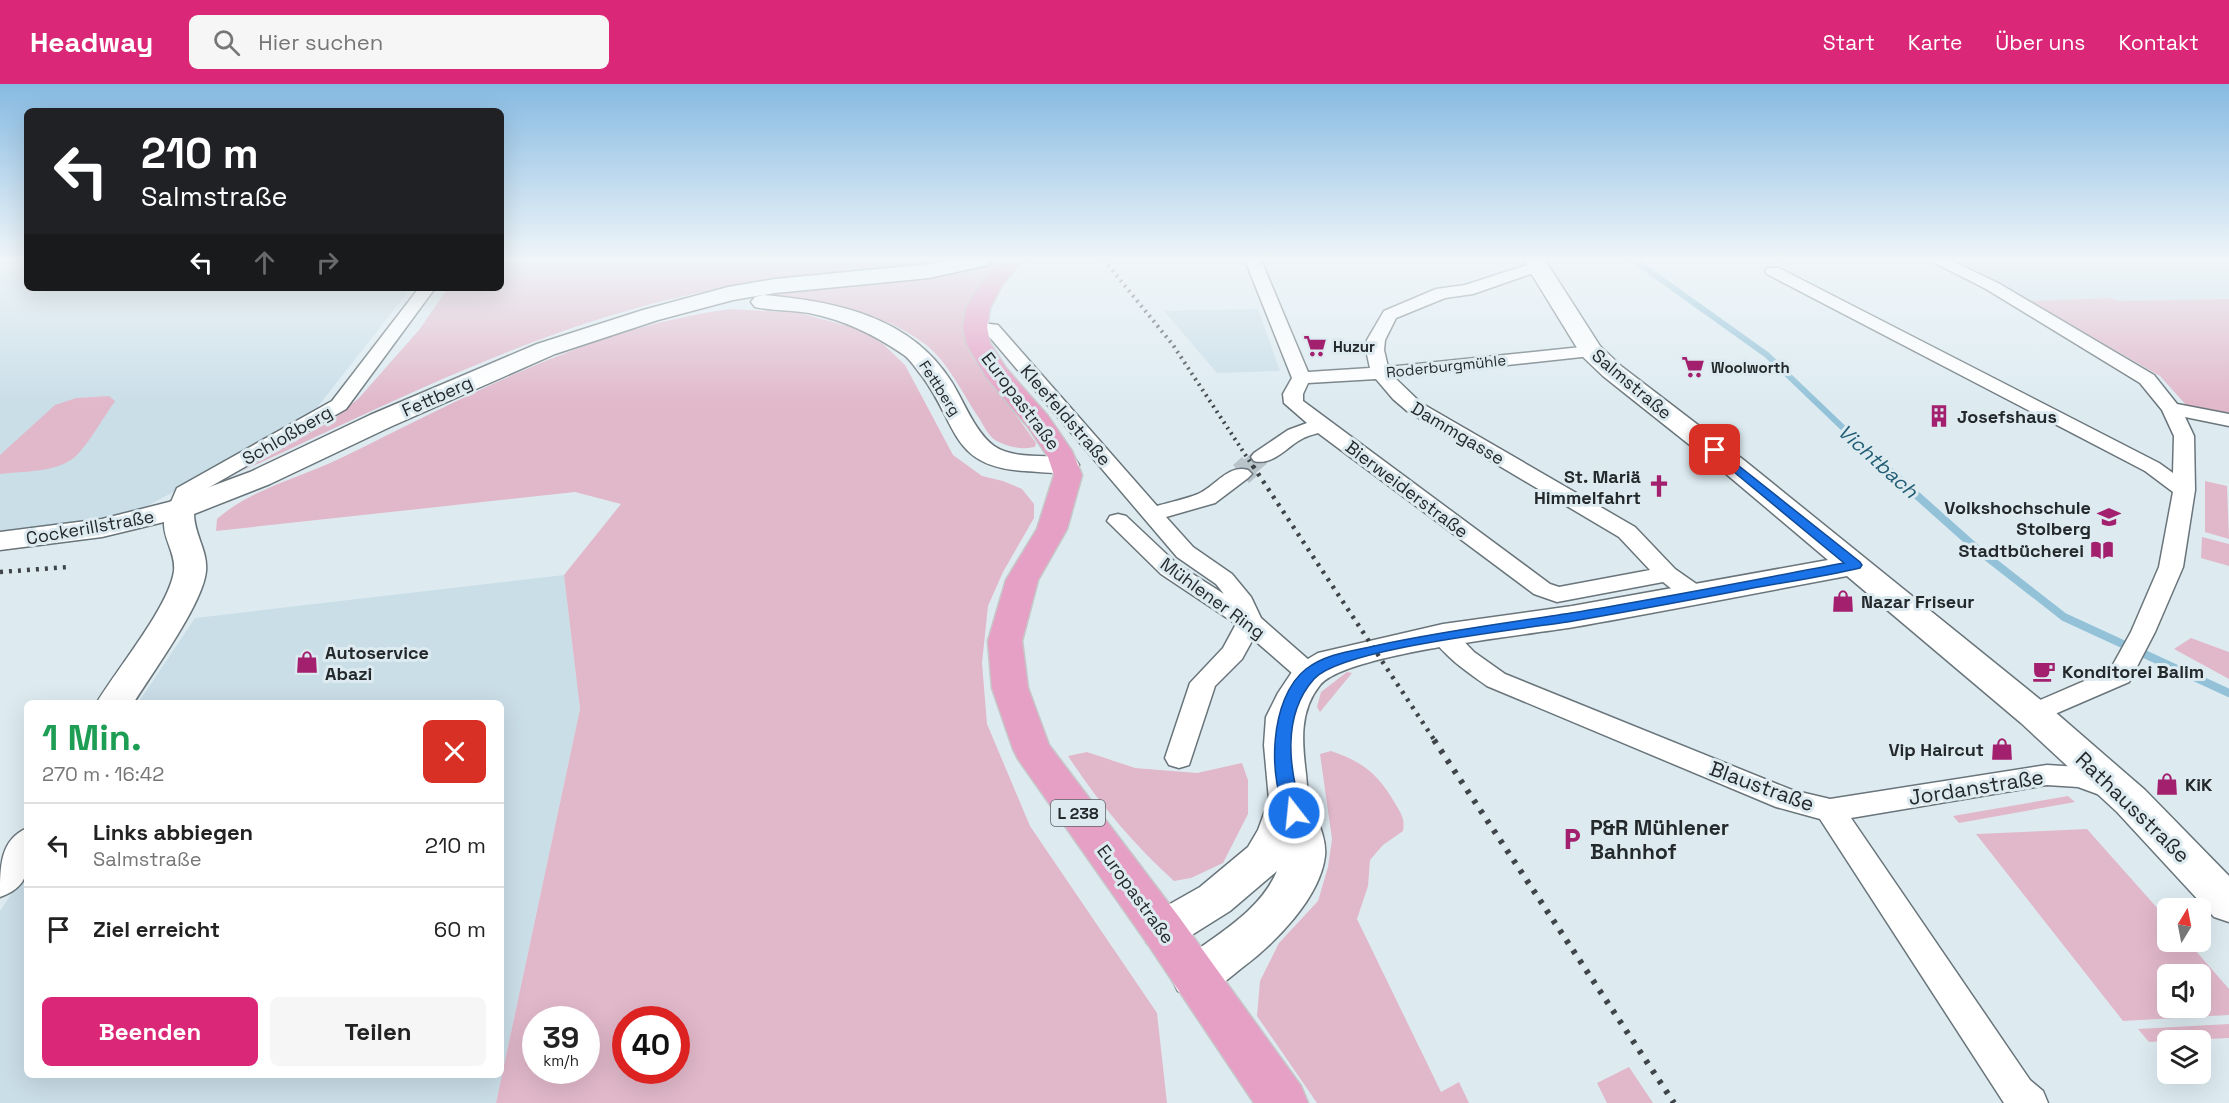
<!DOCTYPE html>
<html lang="de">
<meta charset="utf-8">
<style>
body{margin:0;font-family:"Space Grotesk",sans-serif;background:#f6f6f6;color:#222;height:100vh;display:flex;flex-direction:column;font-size:22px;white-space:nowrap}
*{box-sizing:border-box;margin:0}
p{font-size:20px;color:#767676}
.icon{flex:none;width:33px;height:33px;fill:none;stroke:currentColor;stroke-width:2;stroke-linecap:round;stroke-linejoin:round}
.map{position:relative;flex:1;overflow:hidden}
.sheet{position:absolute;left:24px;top:616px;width:480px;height:378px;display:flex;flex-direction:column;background:#fff;border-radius:9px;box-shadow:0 6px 24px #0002}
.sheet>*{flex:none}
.guide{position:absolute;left:24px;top:24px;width:480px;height:183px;border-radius:9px;box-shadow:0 6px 24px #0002;background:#202124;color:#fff;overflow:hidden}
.needle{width:39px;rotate:10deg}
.buttons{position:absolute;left:2157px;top:814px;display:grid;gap:12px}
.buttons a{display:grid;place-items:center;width:54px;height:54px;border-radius:9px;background:#fff;box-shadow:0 6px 24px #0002;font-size:30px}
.speed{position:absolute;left:522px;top:922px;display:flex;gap:12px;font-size:30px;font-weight:700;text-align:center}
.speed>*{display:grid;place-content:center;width:78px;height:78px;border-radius:50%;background:#fff;box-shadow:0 6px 24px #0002;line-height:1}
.speed small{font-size:15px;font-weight:400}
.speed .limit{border:9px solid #d22;background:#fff;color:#111}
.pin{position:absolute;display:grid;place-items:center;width:51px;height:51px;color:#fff;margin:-26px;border-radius:12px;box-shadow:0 3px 9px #0006}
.me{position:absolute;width:66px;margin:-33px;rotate:344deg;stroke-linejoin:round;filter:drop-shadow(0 0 4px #0008)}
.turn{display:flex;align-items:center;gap:21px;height:126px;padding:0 18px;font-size:27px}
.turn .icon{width:78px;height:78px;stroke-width:2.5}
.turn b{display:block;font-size:42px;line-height:51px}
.lanes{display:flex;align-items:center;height:57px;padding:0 18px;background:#0003;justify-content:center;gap:30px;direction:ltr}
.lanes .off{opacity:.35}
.round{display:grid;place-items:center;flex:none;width:63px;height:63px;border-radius:9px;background:#f6f6f6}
.summary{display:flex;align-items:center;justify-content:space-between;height:102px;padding:0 18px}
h1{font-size:36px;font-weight:800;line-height:45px;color:#1e9e55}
.button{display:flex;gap:12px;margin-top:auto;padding:12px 18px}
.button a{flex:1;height:69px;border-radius:9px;background:#db2777;color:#fff;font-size:24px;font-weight:800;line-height:69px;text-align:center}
.button a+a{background:#f6f6f6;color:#222}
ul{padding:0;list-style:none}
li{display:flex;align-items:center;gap:18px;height:84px;padding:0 18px;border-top:2px solid #e0e0e0}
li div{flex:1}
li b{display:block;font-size:22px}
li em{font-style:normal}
header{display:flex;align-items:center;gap:36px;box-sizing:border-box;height:84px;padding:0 30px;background:#db2777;color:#fff}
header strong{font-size:28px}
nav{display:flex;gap:33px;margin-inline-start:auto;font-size:21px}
.search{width:420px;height:54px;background:#f6f6f6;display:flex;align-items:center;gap:15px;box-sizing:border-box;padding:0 21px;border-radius:9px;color:#767676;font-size:22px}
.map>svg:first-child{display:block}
.built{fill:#cadee8}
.green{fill:#e1b8ca;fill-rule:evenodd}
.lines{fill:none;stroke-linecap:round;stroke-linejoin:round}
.stream-far1{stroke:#93c2d8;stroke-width:6}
.stream{stroke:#93c2d8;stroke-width:8}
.street-tunnel-far1{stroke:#b8c4ca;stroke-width:18;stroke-dasharray:18 9;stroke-linecap:butt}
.street-tunnel{stroke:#b8c4ca;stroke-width:24;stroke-dasharray:24 12;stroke-linecap:butt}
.street-casing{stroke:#69757a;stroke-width:3}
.secondary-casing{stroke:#69757a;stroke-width:3}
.primary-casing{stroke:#c6c7c8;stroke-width:3}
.street{fill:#fff;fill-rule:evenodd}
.secondary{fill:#fff;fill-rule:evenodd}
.primary{fill:#e7a0c5;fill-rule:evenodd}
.rail-far2{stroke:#3e4448;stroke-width:4;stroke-dasharray:2 4.5;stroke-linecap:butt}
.rail-far1{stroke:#3e4448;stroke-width:4.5;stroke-dasharray:3 6;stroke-linecap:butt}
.rail{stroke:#3e4448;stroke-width:6;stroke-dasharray:4 8;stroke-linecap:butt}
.route{fill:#1a73e8;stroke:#114b97;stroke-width:1.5}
.labels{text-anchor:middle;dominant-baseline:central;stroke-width:6;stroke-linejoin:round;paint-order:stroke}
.far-poi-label{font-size:15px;font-weight:bold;fill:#24292c;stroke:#ddebf1;text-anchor:start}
.far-street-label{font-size:15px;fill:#24292c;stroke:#ddebf1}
.shield{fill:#ddebf1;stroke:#5c6367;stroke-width:1.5}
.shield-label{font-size:16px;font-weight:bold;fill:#24292c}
.street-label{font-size:18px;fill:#24292c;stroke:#ddebf1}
.poi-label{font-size:18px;font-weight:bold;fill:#24292c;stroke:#ddebf1;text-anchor:start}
.water-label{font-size:20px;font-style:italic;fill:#215d74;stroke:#ddebf1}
.near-street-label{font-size:21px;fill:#24292c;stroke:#ddebf1}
.near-poi-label{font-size:21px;font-weight:bold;fill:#24292c;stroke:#ddebf1;text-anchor:start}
</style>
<header>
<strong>Headway</strong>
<div class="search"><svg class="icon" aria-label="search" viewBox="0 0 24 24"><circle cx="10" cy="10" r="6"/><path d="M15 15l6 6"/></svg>Hier suchen</div>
<nav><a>Start</a><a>Karte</a><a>Über uns</a><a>Kontakt</a></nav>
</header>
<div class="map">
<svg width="2229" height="1019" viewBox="0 0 2229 1019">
<rect width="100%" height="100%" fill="#ddebf1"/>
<g class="built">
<polygon points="1981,176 2229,176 2229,215 2118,217 2111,214 2030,217 1959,181"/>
<polygon points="27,182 27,204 411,204 316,325 296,338 185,399 189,400 137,427 118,433 0,449 0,188 19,187"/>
<polygon points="1258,225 1280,287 1217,289 1164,227"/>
<polygon points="564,491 580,625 496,1019 0,1019 0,827 27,786 27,992 501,992 501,620 138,619 195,534"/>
</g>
<g class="green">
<path d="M501 176H936C883 188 828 190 774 196 740 200 705 207 671 215 521 251 382 323 242 387L334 335 359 314 419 246 448 204H501Z"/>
<path d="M992 176H1003L965 245 971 268 1036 359 1035 363C1022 366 1007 363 995 356 989 352 983 341 979 334 962 309 949 279 925 260 877 224 817 215 759 212V210L977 181Z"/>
<polygon points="2111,214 2118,217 2229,215 2229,329 2187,322 2160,292 2030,217"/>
<path d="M731 225 799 229 859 245 883 260 905 281 953 371 982 392 1003 397 1022 405 1034 420V434L1003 488 988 522 982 579 987 640 1030 742 1157 929 1167 1019H496L580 625 564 491 621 420 575 408 216 447 217 435C251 405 302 393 343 373 467 312 592 243 731 225ZM536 936H586V987H536ZM626 936H676V987H626Z"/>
<path d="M109 312 115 317C103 334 91 356 77 371 59 389 23 387 0 390V371L55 321 76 314Z"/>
<polygon points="2205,397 2227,402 2229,455 2205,448"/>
<polygon points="2202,453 2229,460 2229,482 2201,474"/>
<polygon points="2191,554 2229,568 2229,595 2174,565"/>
<polygon points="1347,588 1352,589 1320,628 1317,623 1321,608"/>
<path d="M1331 667C1364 678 1379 691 1396 721 1402 731 1405 736 1403 747L1383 761 1370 776 1368 802 1357 835 1441 1008 1459 998 1469 1019H1317L1257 932 1260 897 1279 859 1318 817 1328 783 1332 755 1320 670Z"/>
<path d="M1087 668 1135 684 1197 689 1242 679 1248 696V730L1223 779 1191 794 1174 797C1133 760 1099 719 1068 672Z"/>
<polygon points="2068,712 2075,718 1959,739 1953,732"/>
<path d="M2087 745 2167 835 2168 858H2188L2229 905V931L2123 937 1976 750ZM2168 891H2200V924H2168Z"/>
<polygon points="2229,940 2229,954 2149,958 2138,945"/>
<polygon points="1629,983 1653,1019 1607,1019 1597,999"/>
</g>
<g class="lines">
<polyline class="stream-far1" points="1634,176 1767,271 1885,384"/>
<polyline class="stream" points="1884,382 1977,465 2064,533 2229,609"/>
<polyline class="street-tunnel-far1" points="1248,384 1261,373"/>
<polyline class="street-tunnel" points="1241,390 1250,382"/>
<g class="street-casing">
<g id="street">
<path d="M1245 176H1261L1308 288 1370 284 1366 266 1367 256 1384 227 1436 205 1465 201 1533 179H1545L1547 182 1545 185 1473 210 1445 214 1396 234 1385 256 1384 266 1388 283 1591 262 1597 263 1600 267 1597 271 1591 272 1394 293 1421 319 1635 443 1675 485 1705 506 1709 511 1705 516C1688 521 1676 508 1663 498L1557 518 1534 510 1318 349C1312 351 1306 352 1300 356 1286 364 1272 382 1254 377L1251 373 1254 369 1288 346 1307 339 1284 319 1283 310 1292 294ZM1376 295 1393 315 1407 327 1619 453 1650 486 1559 503 1550 500 1303 317V310L1308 299Z"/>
<polygon points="1929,176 1950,176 1998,199 2154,291 2177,320 2229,330 2229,342 2185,333 2194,352 2195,406 2183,483 2155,548 2129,598 2034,639 2024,637 2021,630 2024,623 2110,586 2131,548 2159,483 2173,408 2145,387 1767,190 1765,187 1767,184 1779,184 2159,379 2173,389 2174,352 2162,326 2140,299 1986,205"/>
<polygon points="419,204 435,204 346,325 194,412 187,430 179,432 171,430 168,425 177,404 332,317"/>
<path d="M975 238 998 241 1157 422C1170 418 1186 415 1198 410 1216 402 1228 380 1248 386L1252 390 1248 394 1215 419 1166 433 1193 463 1232 490 1251 513 1261 534 1318 584 1322 590 1318 596 1309 599 1300 596 1253 555 1242 575 1215 602 1189 681 1179 684 1169 681 1165 674 1190 599 1223 564 1236 540 1161 490 1107 437 1110 432 1118 430 1126 432 1177 480 1224 510 1216 500 1177 473 987 250 969 247 966 243 969 239Z"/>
<path d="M1443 543 1452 545 1474 568 1505 590 1792 706 1830 715 2047 681 2080 683 2121 696 2125 704 2121 712 2111 715 2078 703 2047 701 1851 734 2030 996 2043 1007 2048 1019H2004L1820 735 1776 723 1487 602C1466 587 1445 573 1430 551L1434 545Z"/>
</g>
</g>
<g class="secondary-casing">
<g id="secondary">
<path d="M948 176H991L988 181 929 194 775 209 733 216 658 236 555 270 390 343 270 400 194 430C194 450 208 467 206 487 203 520 152 589 133 620H96C116 586 169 523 174 487 176 469 163 455 164 438L102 453 0 466V448L102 435 169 418 250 388 370 331 537 260 643 226 728 203 775 195 929 180Z"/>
<path d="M1523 176H1545L1600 262 1621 282 1745 377 2047 621 2145 706 2229 792V838L2214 833 2117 728 2021 639 1847 492C1756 509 1665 527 1574 543 1528 551 1346 569 1320 601 1299 627 1302 658 1306 690 1307 699 1307 709 1310 718 1316 735 1327 753 1325 772 1320 814 1275 859 1243 883 1230 893 1213 910 1195 912 1190 913 1183 909 1178 907L1171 893C1180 875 1192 870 1208 858 1235 839 1264 818 1277 787L1230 827 1179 859 1163 864 1147 859 1141 846 1147 833 1200 803 1248 763 1258 746 1269 716 1264 661 1266 633 1278 609 1296 582 1318 569 1443 540 1572 522 1828 476 1725 389 1603 292 1582 272Z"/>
<path d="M763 211C834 217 910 232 951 297 964 317 974 347 994 362 1016 377 1050 369 1075 375L1079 381 1075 387C1059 391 1042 388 1025 387 950 383 958 340 922 292 916 285 911 276 904 271 875 251 845 236 809 229 791 226 773 227 755 223L751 218 755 213Z"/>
<path d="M27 744C27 775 36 801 0 813 0 782 0 756 27 744Z"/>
</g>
</g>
<g class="primary-casing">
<polygon id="primary" points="1000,176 1023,176 1002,201 990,224 987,243 990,259 1006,284 1048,332 1072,367 1082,391 1067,445 1038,496 1022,557 1028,604 1049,661 1179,833 1301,1002 1308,1019 1254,1019 1147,859 1018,675 1013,665 992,604 988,557 1006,496 1037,445 1054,391 1048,373 1028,343 986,293 966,259 963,243 966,224 984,194"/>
</g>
<use href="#street" class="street"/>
<use href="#secondary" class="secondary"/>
<use href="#primary" class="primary"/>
<polyline class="rail-far2" points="1104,176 1173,261 1254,384"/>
<g class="rail-far1">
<polyline points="1253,382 1435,657"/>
<polyline points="0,488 68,483"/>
</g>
<polyline class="rail" points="1434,656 1674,1019"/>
</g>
<linearGradient id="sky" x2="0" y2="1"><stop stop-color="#86bae2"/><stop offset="0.55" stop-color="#f0f6f9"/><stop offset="1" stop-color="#f0f6f9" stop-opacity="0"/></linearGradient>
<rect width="2229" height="319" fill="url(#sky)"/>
<path class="route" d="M1715 363 1860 478 1862 481 1860 484C1823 493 1785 498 1748 505 1690 516 1632 527 1573 537 1525 545 1341 564 1314 595 1281 632 1289 687 1303 729L1300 734 1294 736 1288 734C1267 695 1269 614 1306 585 1327 569 1353 567 1379 561 1443 547 1507 539 1571 529 1663 514 1753 496 1844 479L1711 369V364Z"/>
<defs>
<g id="supermarket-bare" transform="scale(1.8)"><path d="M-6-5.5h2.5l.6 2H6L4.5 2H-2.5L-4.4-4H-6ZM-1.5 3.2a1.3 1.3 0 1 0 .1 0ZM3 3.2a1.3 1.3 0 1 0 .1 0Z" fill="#a3206e" stroke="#ddebf1" stroke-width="2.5" paint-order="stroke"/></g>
<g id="building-bare" transform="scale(1.8)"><path d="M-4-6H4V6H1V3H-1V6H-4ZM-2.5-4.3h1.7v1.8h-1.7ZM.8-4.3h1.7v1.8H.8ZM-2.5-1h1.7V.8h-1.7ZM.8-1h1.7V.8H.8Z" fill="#a3206e" stroke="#ddebf1" stroke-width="2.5" paint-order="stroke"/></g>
<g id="church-bare" transform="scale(1.8)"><path d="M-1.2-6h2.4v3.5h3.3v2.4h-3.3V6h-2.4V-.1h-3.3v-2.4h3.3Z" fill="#a3206e" stroke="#ddebf1" stroke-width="2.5" paint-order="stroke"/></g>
<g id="university-bare" transform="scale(1.8)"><path d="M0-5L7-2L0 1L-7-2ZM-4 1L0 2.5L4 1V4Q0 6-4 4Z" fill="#a3206e" stroke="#ddebf1" stroke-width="2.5" paint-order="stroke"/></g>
<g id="library-bare" transform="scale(1.8)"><path d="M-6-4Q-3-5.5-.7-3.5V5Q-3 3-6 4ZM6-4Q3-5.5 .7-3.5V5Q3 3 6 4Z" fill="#a3206e" stroke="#ddebf1" stroke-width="2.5" paint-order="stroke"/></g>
<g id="shop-bare" transform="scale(1.8)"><path d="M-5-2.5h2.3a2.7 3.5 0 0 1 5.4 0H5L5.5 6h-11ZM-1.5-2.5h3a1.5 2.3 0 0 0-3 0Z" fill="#a3206e" stroke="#ddebf1" stroke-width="2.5" paint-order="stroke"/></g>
<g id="cafe-bare" transform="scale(1.8)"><path d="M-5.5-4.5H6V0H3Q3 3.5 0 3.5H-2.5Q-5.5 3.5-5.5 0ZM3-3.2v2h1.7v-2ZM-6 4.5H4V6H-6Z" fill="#a3206e" stroke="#ddebf1" stroke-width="2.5" paint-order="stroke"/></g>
<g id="parking-bare" transform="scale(1.8)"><path d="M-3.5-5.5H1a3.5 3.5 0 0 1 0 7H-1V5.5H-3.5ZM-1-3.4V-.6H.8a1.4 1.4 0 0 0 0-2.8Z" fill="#a3206e" stroke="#ddebf1" stroke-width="2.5" paint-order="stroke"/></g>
</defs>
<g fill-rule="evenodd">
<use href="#supermarket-bare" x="1315" y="262"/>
<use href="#supermarket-bare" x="1693" y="283"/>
<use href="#building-bare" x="1939" y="332"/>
<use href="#church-bare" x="1659" y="402"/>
<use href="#university-bare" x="2109" y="433"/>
<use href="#library-bare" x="2102" y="466"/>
<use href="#shop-bare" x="1843" y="517"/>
<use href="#shop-bare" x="307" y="578"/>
<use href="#cafe-bare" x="2044" y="587"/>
<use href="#shop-bare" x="2002" y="665"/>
<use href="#shop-bare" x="2167" y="700"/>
<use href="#parking-bare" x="1572" y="755"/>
</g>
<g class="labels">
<g class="far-poi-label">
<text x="1333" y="262">Huzur</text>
<text x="1711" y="283">Woolworth</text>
</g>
<g class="far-street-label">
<text transform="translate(1446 282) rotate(-6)">Roderburgmühle</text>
<text transform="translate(940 304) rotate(57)">Fettberg</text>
</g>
<rect class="shield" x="1051" y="716" width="54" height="26" rx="4.5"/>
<g class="shield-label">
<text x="1078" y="729">L 238</text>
</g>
<g class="street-label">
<text transform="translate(1632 300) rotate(40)">Salmstraße</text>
<text transform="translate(437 312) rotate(-24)">Fettberg</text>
<text transform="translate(1021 317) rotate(53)">Europastraße</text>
<text transform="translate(1066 331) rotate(49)">Kleefeldstraße</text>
<text transform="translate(1458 349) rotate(31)">Dammgasse</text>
<text transform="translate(287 351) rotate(-30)">Schloßberg</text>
<text transform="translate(1407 405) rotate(37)">Bierweiderstraße</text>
<text transform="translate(90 443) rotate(-10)">Cockerillstraße</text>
<text transform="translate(1213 514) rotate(36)">Mühlener Ring</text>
<text transform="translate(1136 810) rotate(54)">Europastraße</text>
</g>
<g class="poi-label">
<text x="1957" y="332">Josefshaus</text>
<text x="1641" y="392" text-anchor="end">St. Mariä<tspan x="1641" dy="21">Himmelfahrt</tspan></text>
<text x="2091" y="423" text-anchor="end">Volkshochschule<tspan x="2091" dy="21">Stolberg</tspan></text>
<text x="2084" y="466" text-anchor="end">Stadtbücherei</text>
<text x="1861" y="517">Nazar Friseur</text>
<text x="325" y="568">Autoservice<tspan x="325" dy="21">Abazi</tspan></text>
<text x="2062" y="587">Konditorei Balim</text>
<text x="1984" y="665" text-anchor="end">Vip Haircut</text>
<text x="2185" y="700">KiK</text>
</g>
<g class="water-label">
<text transform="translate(1878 377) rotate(42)">Vichtbach</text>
</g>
<g class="near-street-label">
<text transform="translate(1762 702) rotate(20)">Blaustraße</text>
<text transform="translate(1976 703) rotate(-9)">Jordanstraße</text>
<text transform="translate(2133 723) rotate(44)">Rathausstraße</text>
</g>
<g class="near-poi-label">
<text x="1590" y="743">P&amp;R Mühlener<tspan x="1590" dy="24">Bahnhof</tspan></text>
</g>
</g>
</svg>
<div class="buttons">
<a><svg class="needle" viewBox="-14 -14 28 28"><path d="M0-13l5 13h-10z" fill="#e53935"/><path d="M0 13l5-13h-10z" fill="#767676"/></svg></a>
<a><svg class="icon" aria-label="sound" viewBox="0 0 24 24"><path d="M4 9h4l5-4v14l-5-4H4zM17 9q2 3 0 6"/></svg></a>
<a><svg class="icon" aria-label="layers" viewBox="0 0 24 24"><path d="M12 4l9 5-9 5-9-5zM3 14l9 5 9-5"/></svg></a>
</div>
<div class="speed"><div>39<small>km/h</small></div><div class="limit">40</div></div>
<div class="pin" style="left:1715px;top:366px;background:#d93025"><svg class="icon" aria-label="arrive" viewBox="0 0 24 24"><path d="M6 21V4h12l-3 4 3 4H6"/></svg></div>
<svg class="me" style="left:1294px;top:729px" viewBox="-20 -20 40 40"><circle r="17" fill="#1a73e8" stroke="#fff" stroke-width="3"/><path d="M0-11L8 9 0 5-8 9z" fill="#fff"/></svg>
<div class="guide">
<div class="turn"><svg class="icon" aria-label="left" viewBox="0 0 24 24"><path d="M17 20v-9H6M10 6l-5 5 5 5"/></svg><div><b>210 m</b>Salmstraße</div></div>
<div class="lanes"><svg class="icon" aria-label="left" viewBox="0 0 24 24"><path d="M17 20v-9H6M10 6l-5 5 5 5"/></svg><svg class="icon off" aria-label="ahead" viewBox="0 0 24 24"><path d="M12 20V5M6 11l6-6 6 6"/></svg><svg class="icon off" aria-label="right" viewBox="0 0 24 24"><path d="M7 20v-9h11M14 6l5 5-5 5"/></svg></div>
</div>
<section class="sheet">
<div class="summary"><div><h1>1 Min.</h1><p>270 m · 16:42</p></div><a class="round" style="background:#d93025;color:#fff"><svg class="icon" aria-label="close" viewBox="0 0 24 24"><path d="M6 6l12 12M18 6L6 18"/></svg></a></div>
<ul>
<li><svg class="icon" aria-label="left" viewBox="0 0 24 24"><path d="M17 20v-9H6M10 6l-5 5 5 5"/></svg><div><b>Links abbiegen</b><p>Salmstraße</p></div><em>210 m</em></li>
<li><svg class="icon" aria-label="arrive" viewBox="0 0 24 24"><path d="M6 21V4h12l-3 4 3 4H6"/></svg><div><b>Ziel erreicht</b></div><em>60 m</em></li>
</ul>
<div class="button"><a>Beenden</a><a>Teilen</a></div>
</section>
</div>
